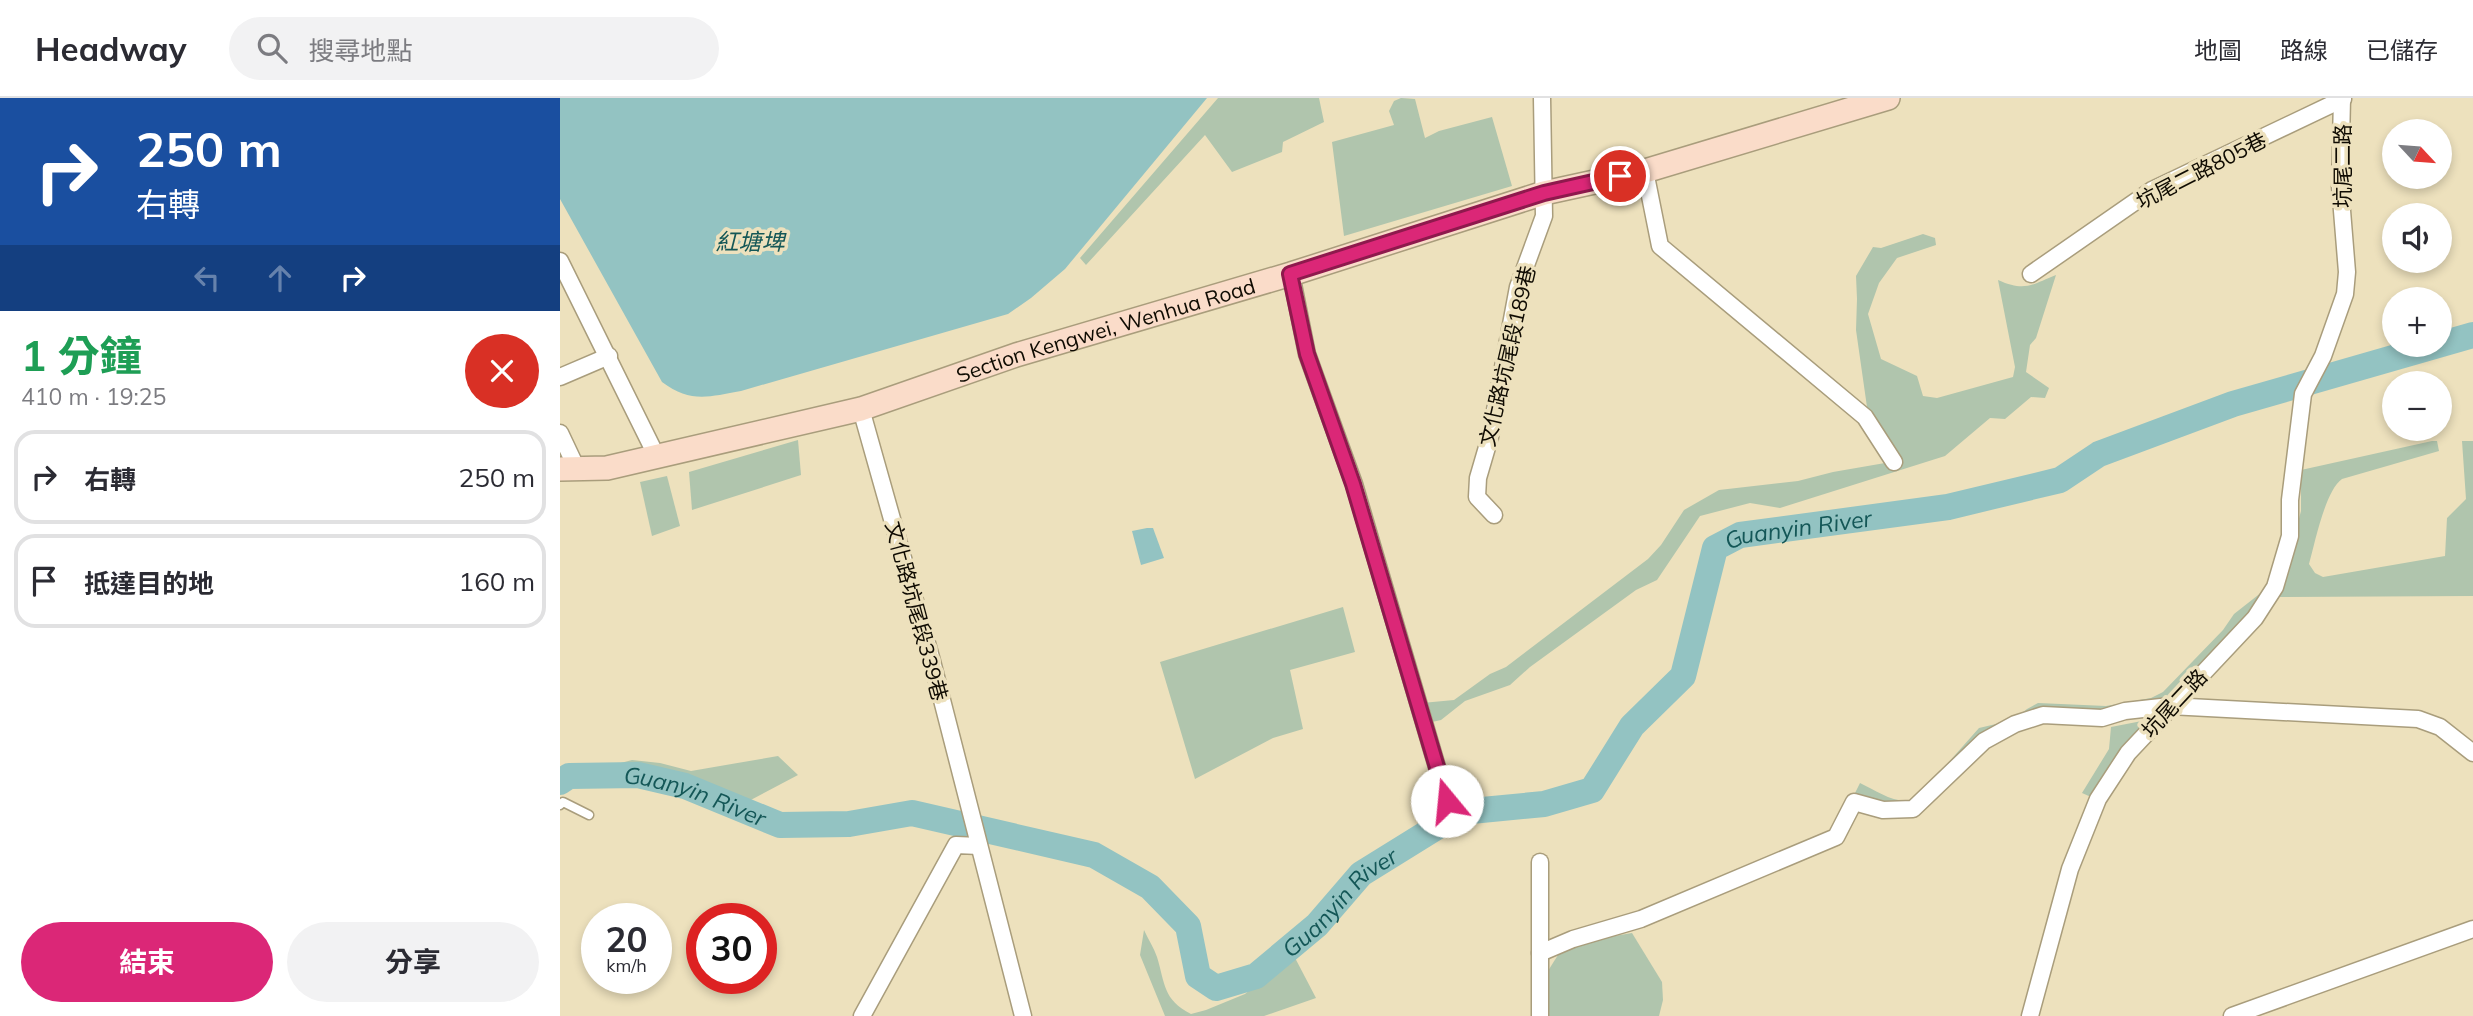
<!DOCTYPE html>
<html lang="zh-TW">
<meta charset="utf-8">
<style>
body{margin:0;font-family:Mulish,"Noto Sans TC",sans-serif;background:#f2f2f3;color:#2b2b33;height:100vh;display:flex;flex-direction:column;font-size:26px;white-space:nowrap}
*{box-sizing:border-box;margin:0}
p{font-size:23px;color:#7c7c81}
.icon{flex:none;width:38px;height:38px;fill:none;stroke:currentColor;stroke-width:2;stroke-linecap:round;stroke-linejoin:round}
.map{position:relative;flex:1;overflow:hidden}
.sheet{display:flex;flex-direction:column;background:#fff;width:560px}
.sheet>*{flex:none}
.top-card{background:#1a4fa0;color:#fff;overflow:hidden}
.needle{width:46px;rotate:116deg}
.buttons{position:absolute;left:1822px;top:21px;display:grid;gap:14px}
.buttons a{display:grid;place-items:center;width:70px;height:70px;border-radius:50%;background:#fff;box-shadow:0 4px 10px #0003;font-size:35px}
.speed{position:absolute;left:21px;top:805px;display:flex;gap:14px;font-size:35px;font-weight:700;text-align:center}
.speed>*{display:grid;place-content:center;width:91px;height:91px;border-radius:50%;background:#fff;box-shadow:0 4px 10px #0003;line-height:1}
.speed small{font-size:18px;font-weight:400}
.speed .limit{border:10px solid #d22;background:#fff;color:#111}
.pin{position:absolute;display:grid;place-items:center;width:60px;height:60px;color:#fff;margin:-30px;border:4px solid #fff;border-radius:50%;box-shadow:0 2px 7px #0007}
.me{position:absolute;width:77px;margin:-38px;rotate:343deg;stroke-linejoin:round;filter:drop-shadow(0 0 5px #0008)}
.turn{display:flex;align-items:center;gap:24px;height:147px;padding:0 21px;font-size:32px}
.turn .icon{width:91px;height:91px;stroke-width:2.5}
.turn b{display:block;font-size:49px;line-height:60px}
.lanes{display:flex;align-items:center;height:66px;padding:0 21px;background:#0003;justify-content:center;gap:35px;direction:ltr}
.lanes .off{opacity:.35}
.round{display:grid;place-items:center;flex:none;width:74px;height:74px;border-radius:37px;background:#f2f2f3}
.overview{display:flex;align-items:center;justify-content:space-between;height:119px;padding:0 21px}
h1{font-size:42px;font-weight:700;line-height:52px;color:#1e9e55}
.button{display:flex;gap:14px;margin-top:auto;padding:14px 21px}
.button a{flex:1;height:80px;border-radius:42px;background:#db2777;color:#fff;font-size:28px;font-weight:700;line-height:80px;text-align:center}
.button a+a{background:#f2f2f3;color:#2b2b33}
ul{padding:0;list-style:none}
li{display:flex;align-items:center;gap:21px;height:94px;margin:0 14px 10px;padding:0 7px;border:4px solid #e1e1e2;border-radius:21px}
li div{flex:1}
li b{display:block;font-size:26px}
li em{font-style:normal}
header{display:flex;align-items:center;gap:42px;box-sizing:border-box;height:98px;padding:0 35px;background:#fff;border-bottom:2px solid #e1e1e2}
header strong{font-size:33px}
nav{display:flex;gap:38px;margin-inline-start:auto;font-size:24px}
.search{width:490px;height:63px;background:#f2f2f3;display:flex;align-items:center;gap:18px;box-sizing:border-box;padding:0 24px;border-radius:38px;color:#7c7c81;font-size:26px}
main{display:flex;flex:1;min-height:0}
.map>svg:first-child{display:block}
.green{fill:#b0c5ad}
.water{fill:#93c3c2}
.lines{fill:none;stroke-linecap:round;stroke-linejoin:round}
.river{stroke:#93c3c2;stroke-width:26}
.service-casing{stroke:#a99d7c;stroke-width:11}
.minor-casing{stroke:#a99d7c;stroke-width:19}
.secondary-casing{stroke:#a99d7c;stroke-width:26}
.service{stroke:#fff;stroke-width:8}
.minor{stroke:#fff;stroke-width:16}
.secondary{stroke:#fadcc9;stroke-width:23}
.route-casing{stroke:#8e194d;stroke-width:18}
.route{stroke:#db2777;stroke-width:12}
.labels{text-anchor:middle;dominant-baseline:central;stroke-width:7;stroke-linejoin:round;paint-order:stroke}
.street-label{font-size:21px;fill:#0f0b02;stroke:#ede1bd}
.water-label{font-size:23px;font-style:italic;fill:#145757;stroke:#ede1bd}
</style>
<header>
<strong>Headway</strong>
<div class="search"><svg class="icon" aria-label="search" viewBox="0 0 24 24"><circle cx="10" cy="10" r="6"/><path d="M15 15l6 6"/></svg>搜尋地點</div>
<nav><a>地圖</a><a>路線</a><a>已儲存</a></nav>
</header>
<main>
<section class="sheet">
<div class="top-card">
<div class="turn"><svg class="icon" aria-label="right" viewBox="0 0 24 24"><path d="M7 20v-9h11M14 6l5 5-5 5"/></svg><div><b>250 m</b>右轉</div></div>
<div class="lanes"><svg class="icon off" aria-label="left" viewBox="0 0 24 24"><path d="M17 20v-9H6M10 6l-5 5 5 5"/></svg><svg class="icon off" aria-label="ahead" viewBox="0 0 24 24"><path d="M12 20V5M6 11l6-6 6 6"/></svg><svg class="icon" aria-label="right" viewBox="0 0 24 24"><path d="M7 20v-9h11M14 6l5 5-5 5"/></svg></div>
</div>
<div class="overview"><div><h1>1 分鐘</h1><p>410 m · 19:25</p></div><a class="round" style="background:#d93025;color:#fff"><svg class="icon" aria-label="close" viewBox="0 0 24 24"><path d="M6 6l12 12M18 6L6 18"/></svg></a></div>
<ul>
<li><svg class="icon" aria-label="right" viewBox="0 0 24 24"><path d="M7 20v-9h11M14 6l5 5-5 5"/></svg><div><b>右轉</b></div><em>250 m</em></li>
<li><svg class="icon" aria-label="arrive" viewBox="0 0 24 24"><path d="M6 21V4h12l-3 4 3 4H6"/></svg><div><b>抵達目的地</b></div><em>160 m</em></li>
</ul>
<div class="button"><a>結束</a><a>分享</a></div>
</section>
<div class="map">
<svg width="1913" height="918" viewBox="0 0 1913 918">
<rect width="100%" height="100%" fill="#ede1bd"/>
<g class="green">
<polygon points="658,0 759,0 764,24 723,44 722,54 672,74 645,37 526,167 520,160"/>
<polygon points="841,0 855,1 865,40 879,33 932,19 952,88 784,138 772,44 834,27 829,13 834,3"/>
<path d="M1363 136 1375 140 1376 147 1337 160 1319 185 1308 216 1321 261 1357 278 1363 298 1377 300 1453 279 1455 269 1438 182C1465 194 1471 187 1496 177L1476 240 1470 247 1466 274 1489 290 1485 300 1471 299 1445 321 1430 320 1385 358 1220 410 1190 405 1140 418 1097 482 1076 492 970 569 950 587 905 603 881 622 872 624 862 605 894 602 930 576 946 569 1088 461 1101 447 1124 412 1159 392 1238 383 1273 374 1325 365 1308 316 1296 232 1297 201 1296 178 1313 149 1321 150Z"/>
<polygon points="238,342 241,377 132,412 129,374"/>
<path d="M1872 343H1877L1879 353 1782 381C1765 393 1755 445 1749 466L1755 475 1763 479 1885 458 1887 420 1906 401 1902 343H1913V498L1718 499 1741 413V372Z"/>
<polygon points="107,378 120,428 92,438 80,384"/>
<path d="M1702 494 1692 516 1604 606 1516 616H1477L1423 643 1346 712 1294 697 1300 685C1317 693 1337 708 1356 701L1419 630 1453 622 1467 611 1478 605 1546 608 1591 600 1603 594 1663 532 1674 516Z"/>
<polygon points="783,509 795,554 730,572 743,631 713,640 635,681 600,564"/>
<polygon points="1587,622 1531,699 1522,695 1549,651 1551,629"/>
<polygon points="218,658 238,677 187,704 125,681 99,678 39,677 38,671 72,662 100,665 131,673"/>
<path d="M584 832C588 841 594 850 597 859 605 885 603 902 631 916L646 912 685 896 733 856 756 900 704 918H605L580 857Z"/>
<polygon points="1072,835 1102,884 1103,902 1099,918 986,918 986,876 998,857 1008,846"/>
</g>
<g class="water">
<path d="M0 0H647L505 171 471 200 448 216 181 293C148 299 130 305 102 284L0 101Z"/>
<polygon points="587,430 593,430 604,460 581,467 572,433"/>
</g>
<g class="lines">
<path class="river" id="s1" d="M0 684 9 678 78 677 125 688 220 727 289 726 352 715 534 757 590 789 628 828 638 878 656 890 696 878 757 827 801 776 901 714 984 706 1032 692 1072 628 1123 578 1155 450 1180 437 1388 409 1500 382 1539 356 1673 306 1913 237"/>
<g class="service-casing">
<polyline id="service" points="0,707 3,704 29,717"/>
</g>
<g class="minor-casing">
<g id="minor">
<polyline points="1085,73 1100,148 1305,319 1334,364"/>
<polyline points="0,163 97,359"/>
<polyline points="731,176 747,256 794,386 887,703"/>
<polyline points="1471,176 1592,92 1783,1"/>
<polyline points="0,279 49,258"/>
<polyline points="301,311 372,563 463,918"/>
<polyline points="0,335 17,371"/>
<polyline points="934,417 917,399 918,380 930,339 958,189 984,118 982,0"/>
<polyline points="980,764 980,918"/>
<polyline points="980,855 1013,841 1081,821 1276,739 1294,704 1323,712 1353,711 1424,643 1455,626 1483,617 1542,620 1565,613 1610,608 1858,621 1880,629 1913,655"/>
<polyline points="302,918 396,747 419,748"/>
<polyline points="1470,918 1510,771 1538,701 1568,655 1695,520 1715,489 1730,438 1730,402 1743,296 1763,258 1785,196 1787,174 1780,88 1782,0"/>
<polyline points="1672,918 1913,831"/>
</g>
</g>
<g class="secondary-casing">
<g id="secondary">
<path id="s2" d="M0 371 47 370 301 311 456 257 731 176 984 95 1085 73 1328 0"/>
</g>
</g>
<use href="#service" class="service"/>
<use href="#minor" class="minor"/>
<use href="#secondary" class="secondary"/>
</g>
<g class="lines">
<g class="route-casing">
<polyline id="route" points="887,703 793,386 747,256 730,176 984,95 1060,78"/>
</g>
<use href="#route" class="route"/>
</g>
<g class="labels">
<g class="street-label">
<text transform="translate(1782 68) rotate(-90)">坑尾二路</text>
<text transform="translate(1641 72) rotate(-27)">坑尾二路805巷</text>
<text stroke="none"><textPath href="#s2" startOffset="565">Section Kengwei, Wenhua Road</textPath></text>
<text transform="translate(947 258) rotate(-77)">文化路坑尾段189巷</text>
<text transform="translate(357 513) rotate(75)">文化路坑尾段339巷</text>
<text transform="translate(1614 605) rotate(-47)">坑尾二路</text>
</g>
<g class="water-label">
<text x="190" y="143">紅塘埤</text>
<text stroke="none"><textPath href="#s1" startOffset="1547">Guanyin River</textPath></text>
<text stroke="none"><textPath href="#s1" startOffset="140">Guanyin River</textPath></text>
<text stroke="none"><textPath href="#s1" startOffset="896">Guanyin River</textPath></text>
</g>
</g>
</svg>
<div class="buttons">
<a><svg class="needle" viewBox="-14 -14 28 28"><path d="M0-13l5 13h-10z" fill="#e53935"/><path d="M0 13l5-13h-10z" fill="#7c7c81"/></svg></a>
<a><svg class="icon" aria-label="sound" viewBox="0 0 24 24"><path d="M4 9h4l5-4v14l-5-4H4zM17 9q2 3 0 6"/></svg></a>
<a>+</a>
<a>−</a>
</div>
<div class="speed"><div>20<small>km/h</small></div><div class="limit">30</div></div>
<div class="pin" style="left:1060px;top:78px;background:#d93025"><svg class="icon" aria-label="arrive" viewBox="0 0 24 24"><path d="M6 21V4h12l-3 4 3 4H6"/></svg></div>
<svg class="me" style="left:887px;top:703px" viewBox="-20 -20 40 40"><circle r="19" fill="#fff"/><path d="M0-13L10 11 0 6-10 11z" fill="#db2777"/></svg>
</div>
</main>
